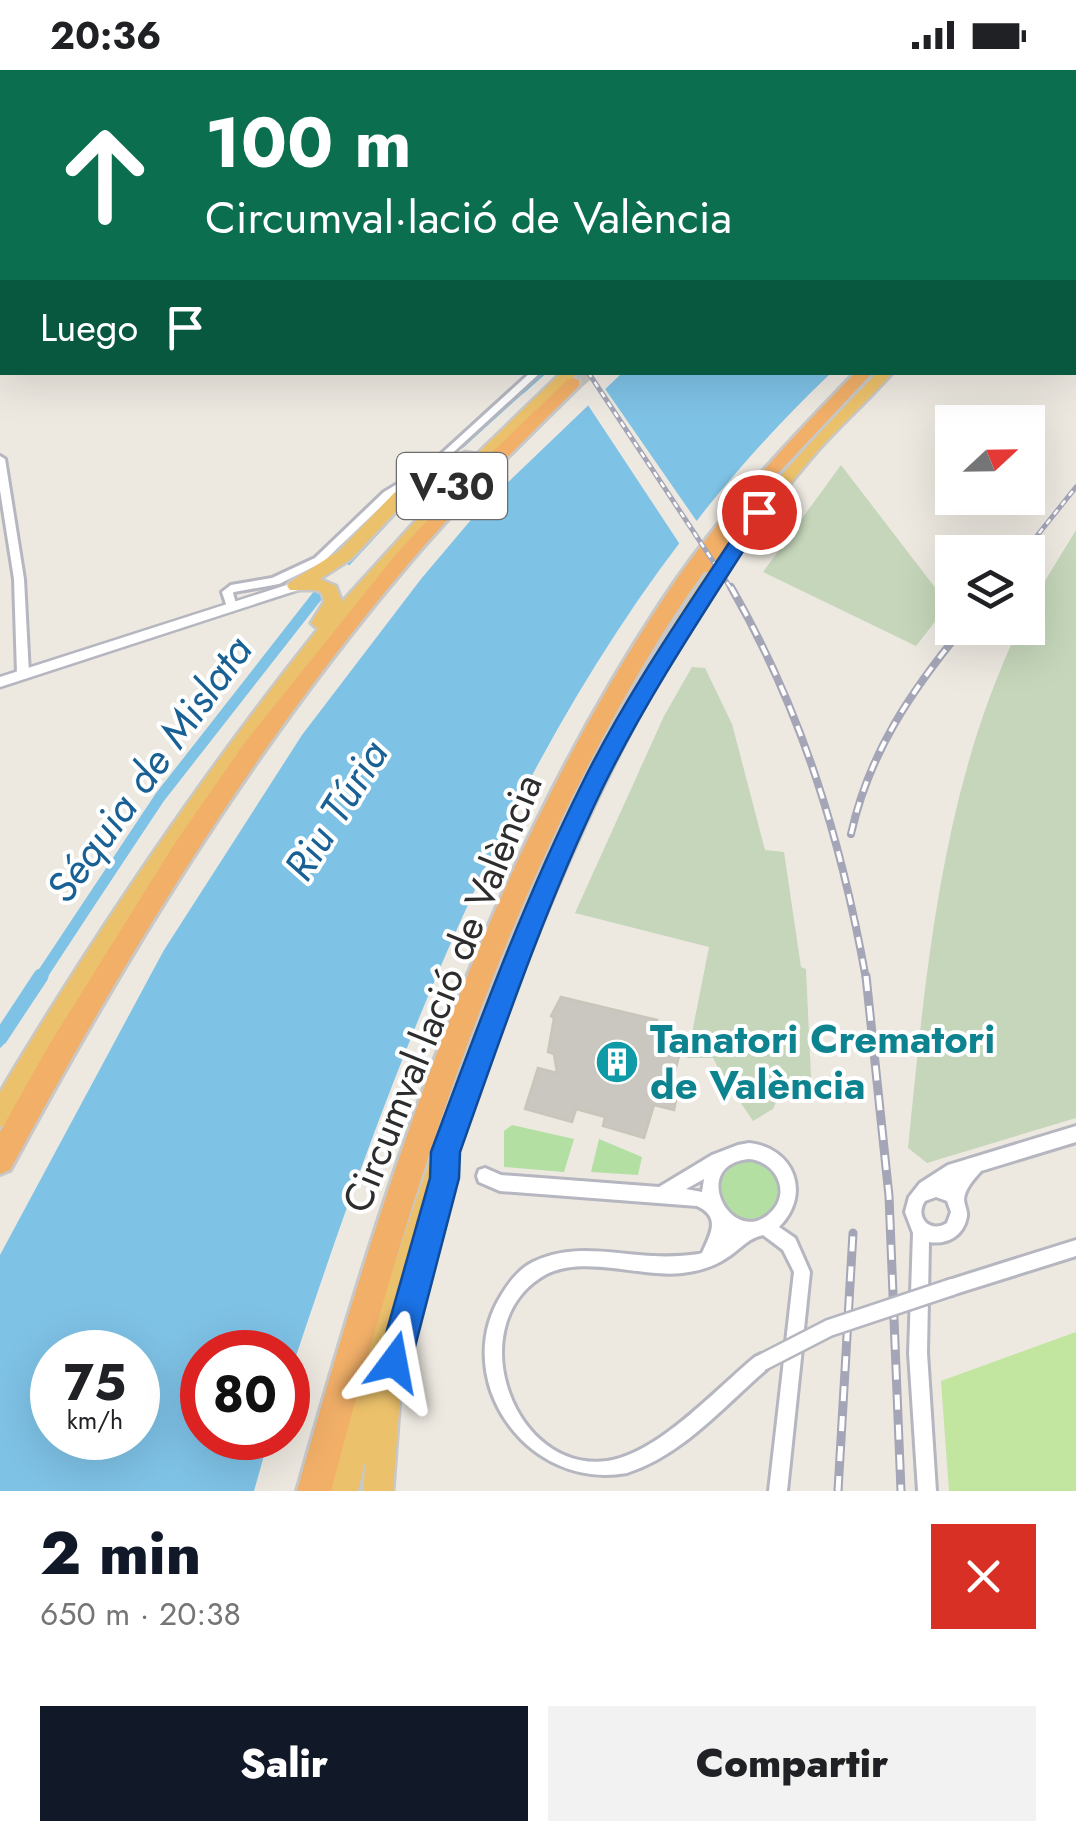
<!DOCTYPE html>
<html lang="es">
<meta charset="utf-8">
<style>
body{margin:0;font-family:Jost,sans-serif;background:#f2f2f2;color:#202124;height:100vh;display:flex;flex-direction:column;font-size:38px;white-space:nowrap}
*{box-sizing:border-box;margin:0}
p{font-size:32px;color:#757577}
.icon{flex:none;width:55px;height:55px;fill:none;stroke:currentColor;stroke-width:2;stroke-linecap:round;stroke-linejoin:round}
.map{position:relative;height:1421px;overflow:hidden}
.sheet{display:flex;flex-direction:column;background:#fff;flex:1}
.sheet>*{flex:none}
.banner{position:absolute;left:0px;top:0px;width:1078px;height:305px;box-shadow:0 10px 40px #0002;background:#0b6e4f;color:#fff;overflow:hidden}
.needle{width:65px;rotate:68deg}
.buttons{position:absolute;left:935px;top:335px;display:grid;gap:20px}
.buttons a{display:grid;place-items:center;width:110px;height:110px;border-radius:0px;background:#fff;box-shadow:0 10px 40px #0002;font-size:50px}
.speed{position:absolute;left:30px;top:1260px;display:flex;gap:20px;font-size:50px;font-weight:700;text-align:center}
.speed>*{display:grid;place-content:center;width:130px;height:130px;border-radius:50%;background:#fff;box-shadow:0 10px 40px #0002;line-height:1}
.speed small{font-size:25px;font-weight:400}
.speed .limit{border:15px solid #d22;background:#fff;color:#111}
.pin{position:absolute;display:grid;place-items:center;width:85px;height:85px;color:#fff;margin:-42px;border:5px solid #fff;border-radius:50%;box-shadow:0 2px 10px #0007}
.me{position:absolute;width:110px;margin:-55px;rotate:13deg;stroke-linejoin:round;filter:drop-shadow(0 0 8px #0008)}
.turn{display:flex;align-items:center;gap:35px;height:210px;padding:0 40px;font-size:45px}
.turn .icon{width:130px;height:130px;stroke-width:2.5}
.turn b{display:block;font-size:70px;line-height:85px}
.then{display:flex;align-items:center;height:95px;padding:0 40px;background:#0003;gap:20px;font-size:38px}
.round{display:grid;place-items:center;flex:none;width:105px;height:105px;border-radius:0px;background:#f2f2f2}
.headline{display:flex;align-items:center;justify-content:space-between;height:170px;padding:0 40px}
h1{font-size:60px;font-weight:800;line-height:75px;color:#111827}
.cta{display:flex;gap:20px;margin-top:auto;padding:20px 40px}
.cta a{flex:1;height:115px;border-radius:0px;background:#111827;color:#fff;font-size:40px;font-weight:800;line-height:115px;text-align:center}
.cta a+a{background:#f2f2f2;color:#202124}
.status{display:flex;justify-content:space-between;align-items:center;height:70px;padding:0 50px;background:#fff;direction:ltr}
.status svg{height:28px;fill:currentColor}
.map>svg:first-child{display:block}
.green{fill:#b3dfa3}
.cemetery{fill:#c5d6ba}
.pitch{fill:#c2e5a0}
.water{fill:#7ec2e6;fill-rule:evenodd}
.pier{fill:#ede9e1}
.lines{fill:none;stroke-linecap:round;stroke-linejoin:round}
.stream-far2{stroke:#7ec2e6;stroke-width:2.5}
.stream-far1{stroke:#7ec2e6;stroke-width:4}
.stream{stroke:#7ec2e6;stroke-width:5}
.canal-far2{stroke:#7ec2e6;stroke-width:9}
.canal-far1{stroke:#7ec2e6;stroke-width:11}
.canal{stroke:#7ec2e6;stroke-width:15}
.building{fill:#c9c7bf;stroke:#c9c5bb;stroke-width:2.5}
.motorway-tunnel{stroke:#c7c3bd;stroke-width:18;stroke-dasharray:18 9;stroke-linecap:butt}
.minor-casing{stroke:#b5b6bf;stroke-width:6}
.tertiary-casing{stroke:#b5b6bf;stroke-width:5}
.trunk-casing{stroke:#c8c8c8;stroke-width:5}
.motorway-casing{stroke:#c8c8c8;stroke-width:6}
.minor{fill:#fff;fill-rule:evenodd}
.tertiary{fill:#fff;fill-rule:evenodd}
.trunk{fill:#ecc16b;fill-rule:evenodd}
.motorway{fill:#f1af68;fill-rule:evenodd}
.rail-far2-casing{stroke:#a4a5b6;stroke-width:5}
.rail-far1-casing{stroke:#a4a5b6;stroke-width:8}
.rail-casing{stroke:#a4a5b6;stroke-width:9}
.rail-far2{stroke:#fff;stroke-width:2.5;stroke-dasharray:6;stroke-linecap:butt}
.rail-far1{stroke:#fff;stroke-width:4;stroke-dasharray:11;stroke-linecap:butt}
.rail{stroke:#fff;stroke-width:5;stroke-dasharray:15;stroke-linecap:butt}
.minor-bridge-casing{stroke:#b5b6bf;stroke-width:21;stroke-linecap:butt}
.trunk-bridge-casing{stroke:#c8c8c8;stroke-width:14;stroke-linecap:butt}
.minor-bridge{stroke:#fff;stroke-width:16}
.trunk-bridge{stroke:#ecc16b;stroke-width:11}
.route{fill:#1a73e8;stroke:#114b97;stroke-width:2.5}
.labels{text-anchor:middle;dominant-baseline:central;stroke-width:8;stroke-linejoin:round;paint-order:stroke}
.shield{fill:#fff;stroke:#6c6c6c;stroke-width:2.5}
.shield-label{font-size:38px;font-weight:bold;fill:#2d2d2d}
.street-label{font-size:40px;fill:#2d2d2d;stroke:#fff}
.culture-label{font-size:40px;font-weight:bold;fill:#0d838f;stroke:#fff;text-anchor:start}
.water-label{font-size:42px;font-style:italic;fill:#196195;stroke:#fff}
</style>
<div class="status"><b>20:36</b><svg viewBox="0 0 49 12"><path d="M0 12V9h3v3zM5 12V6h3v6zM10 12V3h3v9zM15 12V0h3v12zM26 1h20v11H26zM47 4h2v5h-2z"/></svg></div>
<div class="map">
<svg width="1076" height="1421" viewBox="0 0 1076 1421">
<rect width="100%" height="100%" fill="#ede9e1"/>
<g class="green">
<polygon points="512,1055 574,1069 564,1102 504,1097 504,1061"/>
<polygon points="599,1069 642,1087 638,1105 591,1102"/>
<circle cx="749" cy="1120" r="29"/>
</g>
<g class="cemetery">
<polygon points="841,395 940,524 952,530 916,576 763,502"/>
<path d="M1076 460V1048L927 1093 908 1078C926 901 941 720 1019 558H1028L1029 537Z"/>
<polygon points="692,597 705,598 732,654 765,780 784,782 801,897 806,899 812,1028 784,1015 773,1039 753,1051 741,1033 739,1005 724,1009 713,988 687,988 709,877 575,843 664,646"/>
</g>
<polygon class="pitch" points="1076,1262 1076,1421 949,1421 941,1311"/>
<path class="water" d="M622 303H831C547 572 409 946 288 1310V1282H202V1368H269L254 1421H0V1185L164 880 302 665 421 509 481 438ZM52 1282H138V1368H52Z"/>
<polygon class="pier" points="601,313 698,453 681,476 584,329"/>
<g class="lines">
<g class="stream-far2">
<polyline points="462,377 545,302"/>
<polyline points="349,494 412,426"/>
</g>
<polyline class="stream-far1" points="44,909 159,733 324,522"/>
<polyline class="stream" points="0,975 45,906"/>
<polyline class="canal-far2" points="522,319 541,302"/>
<polyline class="canal-far1" points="39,909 160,727 322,520"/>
<polyline class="canal" points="0,968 41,906"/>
</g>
<polygon class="building" points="561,927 657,950 656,954 674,958 669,974 678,976 679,986 672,1013 679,1015 674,1040 654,1035 644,1068 603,1056 605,1047 576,1039 572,1052 525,1039 538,998 557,1003 554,984 548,982 554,948 551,946"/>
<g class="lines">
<polyline class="motorway-tunnel" points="573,313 586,302"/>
<g class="minor-casing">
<g id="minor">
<polygon points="762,0 779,0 783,2 770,2"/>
<polygon points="861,0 869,0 871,2 864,2"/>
<rect x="0" y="145" width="2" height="4"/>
<polygon points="0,263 2,263 2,268 0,269"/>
<polygon points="531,302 541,302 435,399 392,426 323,492 279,514 234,522 233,523 237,537 232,541 228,540 222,522 231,515 272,508 315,488 384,422 429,395"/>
<polygon points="0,386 5,389 24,509 29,604 23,608 17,604 14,509 0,420"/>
<path d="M1076 1056V1072L981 1101C975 1108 965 1118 964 1129 964 1135 968 1141 967 1146 964 1166 947 1175 929 1172L927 1283 936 1421H918L909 1283 913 1163 905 1142 909 1127 920 1113 948 1095ZM936 1127 947 1131 951 1142 947 1153C930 1164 914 1147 925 1131Z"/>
<path d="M749 1073C794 1078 812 1124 779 1157L795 1168 810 1202 787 1421H769L794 1202 783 1180 763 1165C749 1168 742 1177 731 1185 716 1196 700 1201 682 1203 639 1208 578 1182 540 1208 462 1259 514 1403 607 1391 658 1384 716 1319 755 1287L761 1284 767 1287 770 1293 767 1299C724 1336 683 1385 627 1403 525 1421 449 1307 502 1224 510 1211 519 1199 533 1192 572 1173 612 1184 653 1186 669 1187 684 1186 699 1184L702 1183C711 1163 721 1147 697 1136L500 1121 479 1112 477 1106 479 1100 485 1098 501 1105 659 1117 712 1085 738 1075ZM749 1089C774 1091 791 1119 773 1140 734 1183 686 1095 749 1089ZM704 1109 702 1122 686 1119Z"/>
<polygon points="1076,1170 1076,1186 952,1225 946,1223 944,1217 946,1211 952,1209"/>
</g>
</g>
<g class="tertiary-casing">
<polygon id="tertiary" points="296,512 301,513 302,516 301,519 0,617 0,607"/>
</g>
<g class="trunk-casing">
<g id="trunk">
<polygon points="959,0 984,0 985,2 962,2"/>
<rect x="1075" y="14" width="1" height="7"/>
<rect x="1075" y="126" width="1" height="8"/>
<path d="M562 302 575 305C549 336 516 361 488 390 435 444 385 502 337 560 210 712 107 883 9 1053L0 1057V1022C97 860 201 706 318 559L311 553 324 532 322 523 316 520H290L287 516 290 512 339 481 394 423 465 382 477 384ZM469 392 342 532 336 516 320 509 351 489 406 431Z"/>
<path d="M878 302H893C868 331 839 356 814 385 790 413 766 444 744 474 591 693 501 945 420 1198L419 1203 427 1214 400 1327 393 1421H363L366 1388 358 1421H328C362 1289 404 1160 451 1032 523 833 608 639 733 466 776 407 827 355 878 302Z"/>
</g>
</g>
<g class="motorway-casing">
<g id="motorway">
<polygon points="1076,108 1076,117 1075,117 1075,108"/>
<path d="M856 302H873L767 415 729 467H743V475L718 503 704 502C649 578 604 662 563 746 460 962 392 1190 331 1421H297C384 1113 483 803 660 534 716 448 785 375 856 302Z"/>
<path d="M573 308 579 310V316C521 373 463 430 410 492 252 678 126 885 10 1100L0 1104V1062L49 975 177 770 246 671 398 482 480 394 567 310Z"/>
</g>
</g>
<use href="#minor" class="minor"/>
<use href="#tertiary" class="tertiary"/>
<use href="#trunk" class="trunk"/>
<use href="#motorway" class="motorway"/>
<g class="rail-far2-casing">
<g id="rail-far2">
<polyline points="588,302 732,520"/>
<polyline points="1024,482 1076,417"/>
</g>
</g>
<g class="rail-far1-casing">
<g id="rail-far1">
<path d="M731 517C802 641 841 769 866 909"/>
<path d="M851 764C869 683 911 621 963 558"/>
</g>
</g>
<g class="rail-casing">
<g id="rail">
<polyline points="866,906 889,1126 901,1421"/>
<polyline points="838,1421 853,1163"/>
</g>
</g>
<use href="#rail-far2" class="rail-far2"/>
<use href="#rail-far1" class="rail-far1"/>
<use href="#rail" class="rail"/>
<g class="minor-bridge-casing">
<polyline id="minor-bridge" points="761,1293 829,1258 952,1217"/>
</g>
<g class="trunk-bridge-casing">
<polyline id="trunk-bridge" points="986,0 1002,2"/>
</g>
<use href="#minor-bridge" class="minor-bridge"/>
<use href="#trunk-bridge" class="trunk-bridge"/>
</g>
<path class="route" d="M759 436 768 442C711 532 651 620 604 715 546 834 504 958 460 1082L459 1108 411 1292 406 1303 394 1308 383 1303 378 1292 430 1108 431 1082C477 958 522 835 581 716 629 618 693 529 752 438Z"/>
<defs>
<g id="building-disc" transform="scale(2.25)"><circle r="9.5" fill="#0f9aa8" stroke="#fff"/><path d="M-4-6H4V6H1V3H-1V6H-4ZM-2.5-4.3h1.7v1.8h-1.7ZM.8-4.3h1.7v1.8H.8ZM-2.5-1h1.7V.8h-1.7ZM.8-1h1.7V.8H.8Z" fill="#fff"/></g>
</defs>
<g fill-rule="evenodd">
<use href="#building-disc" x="617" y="992"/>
</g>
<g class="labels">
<rect class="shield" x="397" y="383" width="110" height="66" rx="8"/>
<g class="shield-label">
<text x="452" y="416">V-30</text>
</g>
<g class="street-label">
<text transform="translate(442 923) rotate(-68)">Circumval·lació de València</text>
</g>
<g class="culture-label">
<text x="650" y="969">Tanatori Crematori<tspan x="650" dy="46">de València</tspan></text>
</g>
<g class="water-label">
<text transform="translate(149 699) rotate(-54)">Séquia de Mislata</text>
<text transform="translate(336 740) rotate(-58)">Riu Túria</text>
</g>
</g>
</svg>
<div class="buttons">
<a><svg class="needle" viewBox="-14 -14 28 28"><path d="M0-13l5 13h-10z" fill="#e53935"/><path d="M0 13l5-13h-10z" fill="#757577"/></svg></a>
<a><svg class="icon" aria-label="layers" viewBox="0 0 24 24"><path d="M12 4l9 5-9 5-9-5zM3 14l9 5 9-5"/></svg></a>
</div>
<div class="speed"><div>75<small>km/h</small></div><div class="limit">80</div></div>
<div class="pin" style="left:759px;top:442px;background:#d93025"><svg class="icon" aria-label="arrive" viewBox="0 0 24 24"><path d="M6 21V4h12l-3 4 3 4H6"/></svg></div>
<svg class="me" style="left:394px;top:1292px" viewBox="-20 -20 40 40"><path d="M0-17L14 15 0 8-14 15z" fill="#1a73e8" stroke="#fff" stroke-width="4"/></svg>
<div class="banner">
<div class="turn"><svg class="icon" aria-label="ahead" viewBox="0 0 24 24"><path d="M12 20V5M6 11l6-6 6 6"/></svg><div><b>100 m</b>Circumval·lació de València</div></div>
<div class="then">Luego<svg class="icon" aria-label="arrive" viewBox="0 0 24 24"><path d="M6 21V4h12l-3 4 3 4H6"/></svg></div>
</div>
</div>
<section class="sheet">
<div class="headline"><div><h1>2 min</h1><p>650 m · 20:38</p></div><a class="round" style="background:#d93025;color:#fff"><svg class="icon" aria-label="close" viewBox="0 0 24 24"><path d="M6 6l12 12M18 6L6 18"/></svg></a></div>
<div class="cta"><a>Salir</a><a>Compartir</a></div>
</section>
